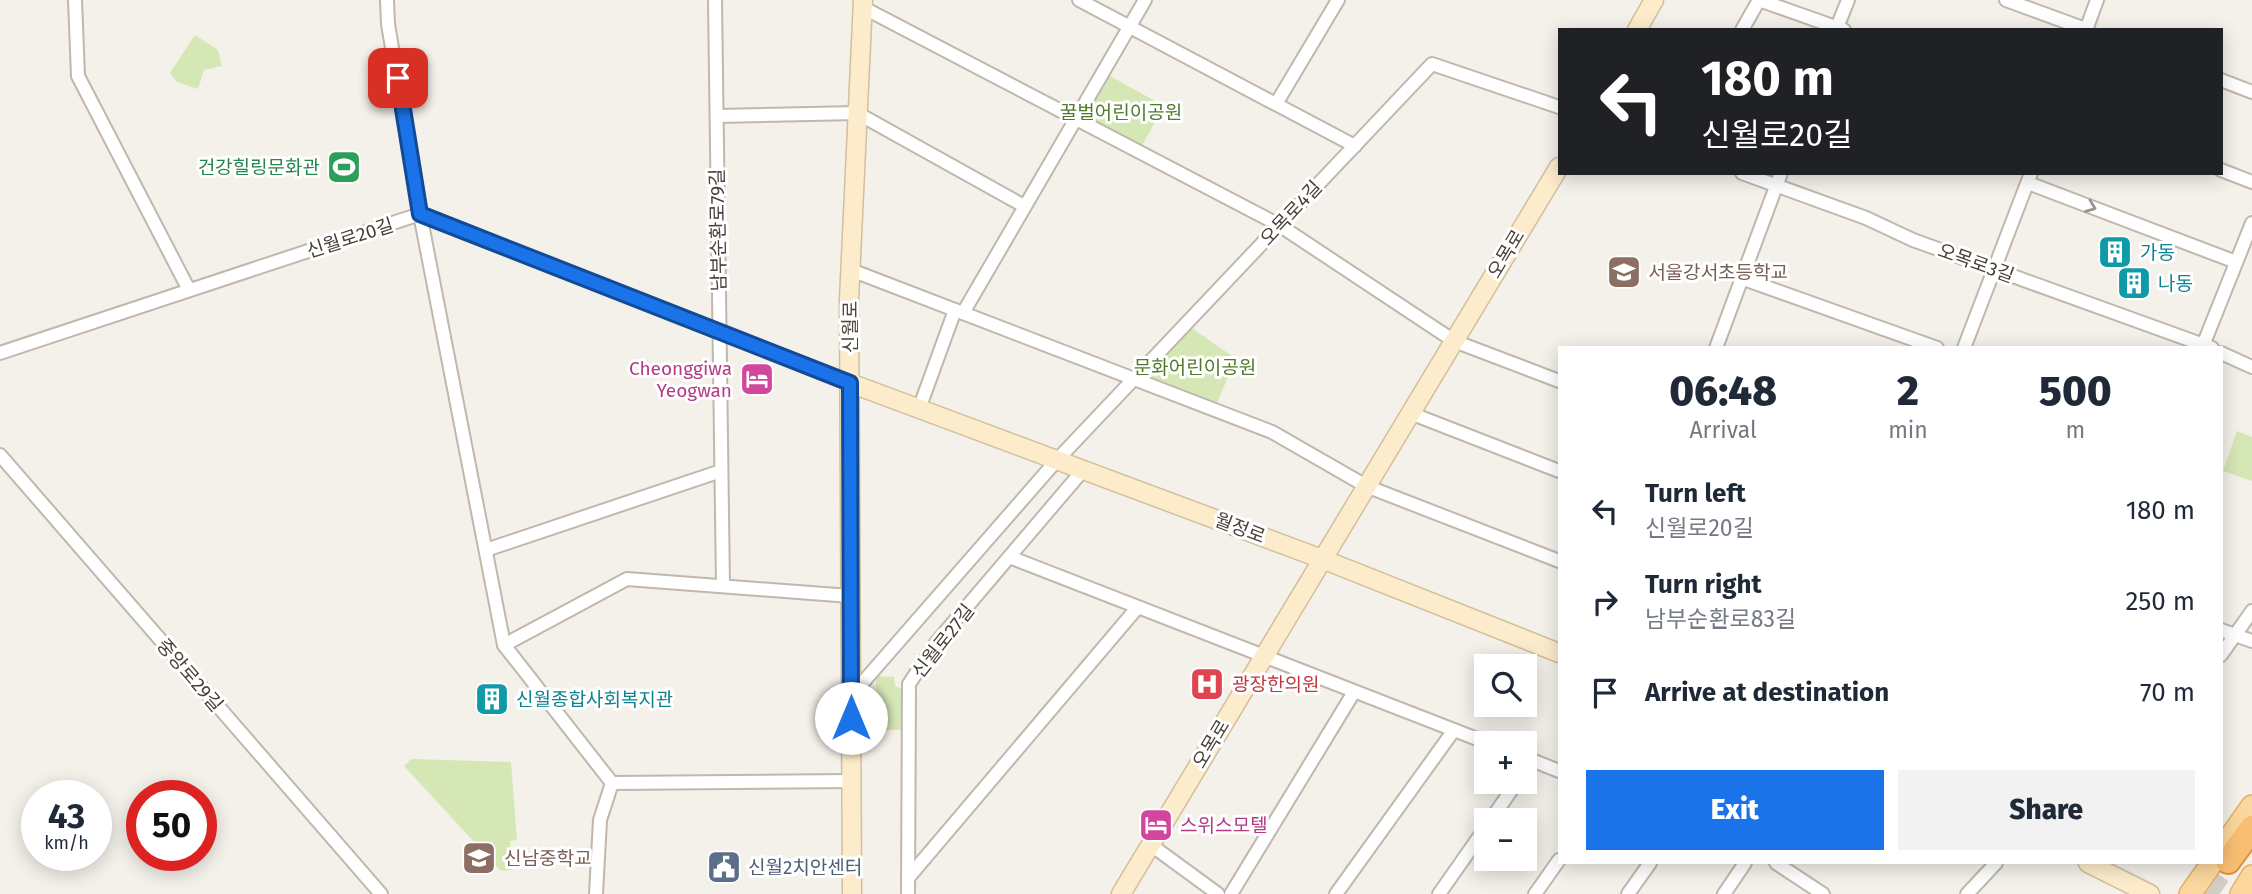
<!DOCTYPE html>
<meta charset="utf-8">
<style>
body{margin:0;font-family:"Fira Sans","Noto Sans KR",sans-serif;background:#f2f2f3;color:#1f2937;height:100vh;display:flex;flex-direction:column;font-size:26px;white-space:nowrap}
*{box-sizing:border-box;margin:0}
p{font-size:23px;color:#747a83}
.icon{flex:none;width:38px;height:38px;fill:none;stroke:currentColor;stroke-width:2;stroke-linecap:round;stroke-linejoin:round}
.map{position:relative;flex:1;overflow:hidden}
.drawer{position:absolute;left:1558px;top:346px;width:665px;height:518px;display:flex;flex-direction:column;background:#fff;border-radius:0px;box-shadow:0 4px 18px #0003}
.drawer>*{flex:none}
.hud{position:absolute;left:1558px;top:28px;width:665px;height:147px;border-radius:0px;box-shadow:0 4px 18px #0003;background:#202124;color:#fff;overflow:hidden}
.buttons{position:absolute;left:1474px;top:654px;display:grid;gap:14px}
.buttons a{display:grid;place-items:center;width:63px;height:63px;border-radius:0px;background:#fff;box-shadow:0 4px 18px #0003;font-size:35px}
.speed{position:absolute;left:21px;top:780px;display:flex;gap:14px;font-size:35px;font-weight:700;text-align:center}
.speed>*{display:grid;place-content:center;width:91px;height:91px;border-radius:50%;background:#fff;box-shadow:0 4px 18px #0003;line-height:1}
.speed small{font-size:18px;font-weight:400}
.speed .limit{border:10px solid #d22;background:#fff;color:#111}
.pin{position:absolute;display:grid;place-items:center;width:60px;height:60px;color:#fff;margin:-30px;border-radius:14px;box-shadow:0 4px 10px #0006}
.me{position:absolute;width:77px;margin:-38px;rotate:0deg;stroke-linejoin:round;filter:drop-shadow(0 0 5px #0008)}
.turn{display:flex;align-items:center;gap:24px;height:147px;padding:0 28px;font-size:32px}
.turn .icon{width:91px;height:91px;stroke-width:2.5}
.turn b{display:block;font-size:49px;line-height:60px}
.eta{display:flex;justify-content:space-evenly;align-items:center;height:119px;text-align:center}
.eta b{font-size:42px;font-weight:800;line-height:49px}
.action{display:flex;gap:14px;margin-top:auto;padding:14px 28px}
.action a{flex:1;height:80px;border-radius:0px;background:#1a73e8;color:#fff;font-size:28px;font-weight:800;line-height:80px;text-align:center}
.action a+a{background:#f2f2f3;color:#1f2937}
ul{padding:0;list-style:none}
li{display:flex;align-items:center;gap:21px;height:91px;padding:0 28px}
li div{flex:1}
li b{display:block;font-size:26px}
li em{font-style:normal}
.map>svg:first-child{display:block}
.green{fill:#d5e7b5}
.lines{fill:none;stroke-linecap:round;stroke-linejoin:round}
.highway-tunnel{stroke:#d2cdc6;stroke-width:24;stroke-dasharray:24 12;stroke-linecap:butt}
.street-casing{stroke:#c0b7ad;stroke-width:16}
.secondary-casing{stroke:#d2bf9b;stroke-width:21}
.primary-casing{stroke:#e0b26c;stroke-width:24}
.highway-casing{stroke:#d89240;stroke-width:28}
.street{stroke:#fff;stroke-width:12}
.secondary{stroke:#fdeccc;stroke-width:18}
.primary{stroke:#fbd79d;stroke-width:21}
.highway{stroke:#f9be71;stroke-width:24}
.oneway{stroke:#9a9692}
.route-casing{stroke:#114b97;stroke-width:18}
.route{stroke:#1a73e8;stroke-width:12}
.labels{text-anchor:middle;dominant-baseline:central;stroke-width:6;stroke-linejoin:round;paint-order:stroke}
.park-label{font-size:19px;fill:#51792d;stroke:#fff}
.leisure-label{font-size:19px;fill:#27864d;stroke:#fff;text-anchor:end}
.street-label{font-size:19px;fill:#484038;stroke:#fff}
.culture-label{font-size:19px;fill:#0d838f;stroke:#fff;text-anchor:start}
.education-label{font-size:19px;fill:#785e54;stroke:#fff;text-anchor:start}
.hotel-label{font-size:19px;fill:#b23c85;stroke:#fff;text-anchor:end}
.health-label{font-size:19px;fill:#be3a42;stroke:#fff;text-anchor:start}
.service-label{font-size:19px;fill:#4e5e75;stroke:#fff;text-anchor:start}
</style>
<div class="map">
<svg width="2252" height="894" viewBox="0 0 2252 894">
<rect width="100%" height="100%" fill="#f4f0ea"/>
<g class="green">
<polygon points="195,35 218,50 222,66 204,70 198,89 177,82 170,73"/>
<polygon points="1103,72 1164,106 1139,151 1078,117"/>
<polygon points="1189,326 1236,359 1215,407 1151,385 1146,372"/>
<polygon points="2237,431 2252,437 2252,481 2223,471"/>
<polygon points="876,676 894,677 895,686 903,689 901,730 876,730"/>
<polygon points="411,759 511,762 517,840 510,841 512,870 501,871 404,766"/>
</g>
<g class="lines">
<polyline class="highway-tunnel" points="2205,894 2228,861"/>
<g class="street-casing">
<g id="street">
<polyline points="75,0 78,76 189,290"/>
<polyline points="387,0 388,24 420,214 504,645 612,783"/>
<polyline points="715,0 723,586"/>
<polyline points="1079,0 1355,146"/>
<polyline points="2006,0 2088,30"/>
<polyline points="862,7 1279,225 1454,341 1559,381"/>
<polyline points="1742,30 1759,0 1844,30"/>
<polyline points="1836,30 1848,0"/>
<polyline points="2086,30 2097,0"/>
<polyline points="2221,80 2252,92"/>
<polyline points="1276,104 1338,0"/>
<polyline points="717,116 857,113 1024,206"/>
<polyline points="2221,170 2252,182"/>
<polyline points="1742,173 1866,218 1913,240 2212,348"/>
<polyline points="2028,183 2236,262"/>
<polyline points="851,270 1272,432 1366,486 1559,561"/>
<polyline points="1741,278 1937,348"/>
<polyline points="963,313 1145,0"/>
<polyline points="1716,348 1781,173"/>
<polyline points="1964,348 2031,173"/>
<polyline points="2202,348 2252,223"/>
<polyline points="0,353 420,214 850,383"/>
<polyline points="2221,353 2252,367"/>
<polyline points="919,409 955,310"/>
<polyline points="1410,413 1559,471"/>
<polyline points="0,455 381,894"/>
<polyline points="486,550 721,471"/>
<polyline points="1012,558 1490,744"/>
<polyline points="2221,630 2252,641"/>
<polyline points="504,645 627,579 850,596"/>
<polyline points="2221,655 2252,611"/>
<polyline points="851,696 1057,460 1432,64 1559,107"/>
<polyline points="1524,757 1559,771"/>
<polyline points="612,783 851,781"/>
<polyline points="1490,821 1517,782"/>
<polyline points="1151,845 1218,894"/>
<polyline points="1776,863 1823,894"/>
<polyline points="908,878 1137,608"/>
<polyline points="596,894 600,820 612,783"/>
<polyline points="908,894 909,684 936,643 1084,469"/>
<polyline points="1231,894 1354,692"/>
<polyline points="1336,894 1454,730"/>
<polyline points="1439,894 1486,827"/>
<polyline points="1535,894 1559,860"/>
<polyline points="1628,894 1650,863"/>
<polyline points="1724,894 1745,863"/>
<polyline points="1967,894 1996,863"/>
</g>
</g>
<g class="secondary-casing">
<g id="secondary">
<polyline points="1637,30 1654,0"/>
<polyline points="850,383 1322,559 1559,653"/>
<polyline points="2088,863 2150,894"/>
<polyline points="852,894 849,300 863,0"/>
<polyline points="1121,894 1559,167"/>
</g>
</g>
<g class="primary-casing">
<g id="primary">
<polyline points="2221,850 2252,806"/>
<polyline points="2190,894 2212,863"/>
<polyline points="2241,894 2252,876"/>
</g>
</g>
<g class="highway-casing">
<polyline id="highway" points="2228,861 2252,828"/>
</g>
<use href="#street" class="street"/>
<use href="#secondary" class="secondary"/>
<use href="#primary" class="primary"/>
<use href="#highway" class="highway"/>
</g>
<defs><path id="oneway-chevron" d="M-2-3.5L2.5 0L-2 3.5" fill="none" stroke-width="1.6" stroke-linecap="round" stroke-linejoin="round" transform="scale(1.75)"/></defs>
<use class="oneway" href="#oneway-chevron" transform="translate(2091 207) rotate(21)"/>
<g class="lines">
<g class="route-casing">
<polyline id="route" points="398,78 420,214 850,383 851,718"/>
</g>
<use href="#route" class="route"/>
</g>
<defs>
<g id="stadium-square" transform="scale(1.75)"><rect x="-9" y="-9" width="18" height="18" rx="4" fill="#2e9e5b" stroke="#fff"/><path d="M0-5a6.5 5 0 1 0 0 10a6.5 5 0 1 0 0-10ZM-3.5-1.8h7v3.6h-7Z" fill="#fff"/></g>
<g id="building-square" transform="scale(1.75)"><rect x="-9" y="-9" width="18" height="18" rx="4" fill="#0f9aa8" stroke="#fff"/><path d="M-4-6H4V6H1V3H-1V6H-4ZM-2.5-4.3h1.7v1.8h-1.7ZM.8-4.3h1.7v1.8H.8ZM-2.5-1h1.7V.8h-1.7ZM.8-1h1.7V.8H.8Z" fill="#fff"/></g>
<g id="school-square" transform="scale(1.75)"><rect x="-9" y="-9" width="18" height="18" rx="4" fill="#8d6e63" stroke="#fff"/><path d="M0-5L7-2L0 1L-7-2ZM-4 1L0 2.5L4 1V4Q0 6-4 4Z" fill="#fff"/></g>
<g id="hotel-square" transform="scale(1.75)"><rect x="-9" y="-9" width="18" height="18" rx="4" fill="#d1479c" stroke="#fff"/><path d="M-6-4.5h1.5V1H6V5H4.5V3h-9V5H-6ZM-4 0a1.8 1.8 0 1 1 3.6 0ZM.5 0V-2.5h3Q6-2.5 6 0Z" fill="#fff"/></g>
<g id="hospital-square" transform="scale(1.75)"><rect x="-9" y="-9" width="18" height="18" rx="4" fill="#e0444e" stroke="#fff"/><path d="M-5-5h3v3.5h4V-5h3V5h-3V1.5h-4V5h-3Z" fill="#fff"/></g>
<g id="civic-square" transform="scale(1.75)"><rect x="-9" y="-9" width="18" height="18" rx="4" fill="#5c6f8a" stroke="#fff"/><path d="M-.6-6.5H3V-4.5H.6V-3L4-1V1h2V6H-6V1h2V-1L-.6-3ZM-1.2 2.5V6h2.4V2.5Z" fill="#fff"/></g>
</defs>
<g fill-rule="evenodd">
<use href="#stadium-square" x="344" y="167"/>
<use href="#building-square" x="2115" y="252"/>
<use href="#school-square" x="1624" y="272"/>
<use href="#building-square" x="2134" y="283"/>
<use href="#hotel-square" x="757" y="379"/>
<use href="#hospital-square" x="1207" y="684"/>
<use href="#building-square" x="492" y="699"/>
<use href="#hotel-square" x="1156" y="825"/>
<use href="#school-square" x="479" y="858"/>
<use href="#civic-square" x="724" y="867"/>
</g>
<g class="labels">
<g class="park-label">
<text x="1121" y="112">꿀벌어린이공원</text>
<text x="1195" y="367">문화어린이공원</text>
</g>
<g class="leisure-label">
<text x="320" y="167">건강힐링문화관</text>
</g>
<g class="street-label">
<text transform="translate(1291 213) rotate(-47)">오목로4길</text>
<text transform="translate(718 230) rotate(-91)">남부순환로79길</text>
<text transform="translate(350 238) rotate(-18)">신월로20길</text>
<text transform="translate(1506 254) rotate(-59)">오목로</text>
<text transform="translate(1976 263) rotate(20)">오목로3길</text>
<text transform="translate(850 327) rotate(-90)">신월로</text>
<text transform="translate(1240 528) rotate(21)">월정로</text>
<text transform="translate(943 641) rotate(-52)">신월로27길</text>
<text transform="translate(190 675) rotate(49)">중앙로29길</text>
<text transform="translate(1211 744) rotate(-59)">오목로</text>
</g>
<g class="culture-label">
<text x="2140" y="252">가동</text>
<text x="2158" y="283">나동</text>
<text x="516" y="699">신월종합사회복지관</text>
</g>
<g class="education-label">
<text x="1648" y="272">서울강서초등학교</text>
<text x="504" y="858">신남중학교</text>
</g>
<g class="hotel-label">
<text x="732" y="368">Cheonggiwa<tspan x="732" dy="22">Yeogwan</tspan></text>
<text x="1180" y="825" text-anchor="start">스위스모텔</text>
</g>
<g class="health-label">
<text x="1232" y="684">광장한의원</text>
</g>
<g class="service-label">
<text x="748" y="867">신월2치안센터</text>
</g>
</g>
</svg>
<div class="buttons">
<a><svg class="icon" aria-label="search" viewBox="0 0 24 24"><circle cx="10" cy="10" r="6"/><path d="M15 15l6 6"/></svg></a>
<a>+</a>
<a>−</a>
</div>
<div class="speed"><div>43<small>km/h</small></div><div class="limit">50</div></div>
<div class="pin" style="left:398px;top:78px;background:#d93025"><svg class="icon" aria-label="arrive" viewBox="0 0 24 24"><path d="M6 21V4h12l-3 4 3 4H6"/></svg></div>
<svg class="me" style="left:851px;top:718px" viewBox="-20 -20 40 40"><circle r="19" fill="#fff"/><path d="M0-13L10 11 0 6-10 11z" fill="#1a73e8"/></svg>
<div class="hud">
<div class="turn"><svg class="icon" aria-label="left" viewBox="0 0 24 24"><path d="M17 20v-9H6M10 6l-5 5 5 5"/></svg><div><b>180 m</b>신월로20길</div></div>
</div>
<section class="drawer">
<div class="eta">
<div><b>06:48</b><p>Arrival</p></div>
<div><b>2</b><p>min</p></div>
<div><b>500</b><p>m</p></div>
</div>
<ul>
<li><svg class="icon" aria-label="left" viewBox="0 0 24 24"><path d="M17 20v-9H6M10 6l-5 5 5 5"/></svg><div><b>Turn left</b><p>신월로20길</p></div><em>180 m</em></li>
<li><svg class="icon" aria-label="right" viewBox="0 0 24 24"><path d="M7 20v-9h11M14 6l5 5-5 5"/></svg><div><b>Turn right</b><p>남부순환로83길</p></div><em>250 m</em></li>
<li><svg class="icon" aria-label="arrive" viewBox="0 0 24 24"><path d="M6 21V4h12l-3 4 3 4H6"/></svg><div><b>Arrive at destination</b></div><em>70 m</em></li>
</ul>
<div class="action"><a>Exit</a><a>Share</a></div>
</section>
</div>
